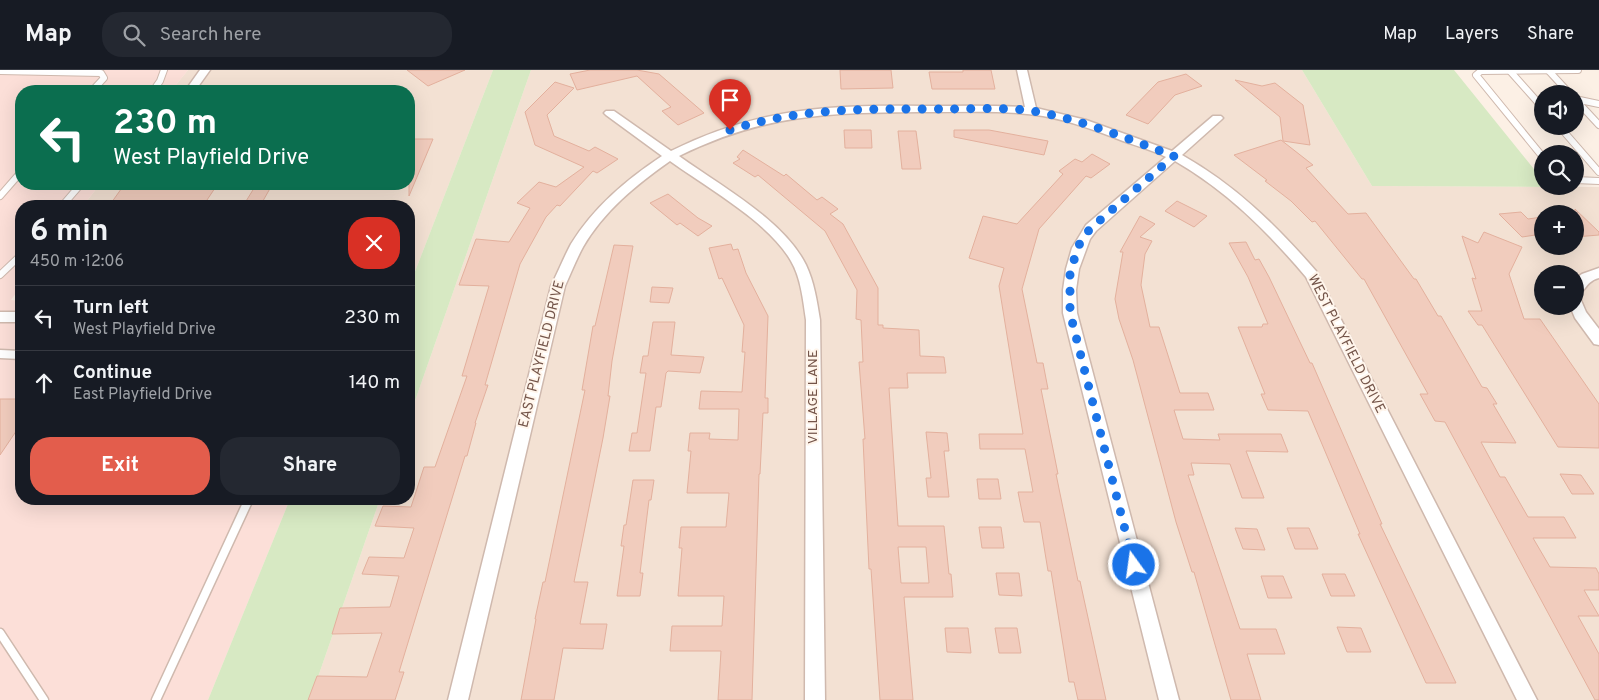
<!DOCTYPE html>
<meta charset="utf-8">
<style>
body{margin:0;font-family:Overpass,sans-serif;background:#242831;color:#f1f3f6;height:100vh;display:flex;flex-direction:column;font-size:19px;white-space:nowrap}
*{box-sizing:border-box;margin:0}
p{font-size:16px;color:#9ea1a6}
.icon{flex:none;width:28px;height:28px;fill:none;stroke:currentColor;stroke-width:2;stroke-linecap:round;stroke-linejoin:round}
.map{position:relative;flex:1;overflow:hidden}
.panel{position:absolute;left:15px;top:130px;width:400px;height:305px;display:flex;flex-direction:column;background:#171b24;border-radius:20px;box-shadow:0 5px 20px #0002}
.panel>*{flex:none}
.guide{position:absolute;left:15px;top:15px;width:400px;height:105px;border-radius:20px;box-shadow:0 5px 20px #0002;background:#0b6e4f;color:#fff;overflow:hidden}
.buttons{position:absolute;left:1534px;top:15px;display:grid;gap:10px}
.buttons a{display:grid;place-items:center;width:50px;height:50px;border-radius:50%;background:#171b24;box-shadow:0 5px 20px #0002;font-size:25px}
.pin{position:absolute;display:grid;place-items:center;width:42px;height:42px;color:#fff;margin:-51px -21px;border-radius:50% 50% 50% 0;rotate:-45deg;box-shadow:0 0 5px #0007}
.pin .icon{rotate:45deg}
.me{position:absolute;width:55px;margin:-28px;rotate:346deg;stroke-linejoin:round;filter:drop-shadow(0 0 4px #0008)}
.turn{display:flex;align-items:center;gap:18px;height:105px;padding:0 15px;font-size:22px}
.turn .icon{width:65px;height:65px;stroke-width:2.5}
.turn b{display:block;font-size:35px;line-height:42px}
.round{display:grid;place-items:center;flex:none;width:52px;height:52px;border-radius:20px;background:#242831}
.headline{display:flex;align-items:center;justify-content:space-between;height:85px;padding:0 15px}
h1{font-size:30px;font-weight:700;line-height:38px}
.primary-button{display:flex;gap:10px;margin-top:auto;padding:10px 15px}
.primary-button a{flex:1;height:58px;border-radius:20px;background:#e35d4c;color:#fff;font-size:20px;font-weight:700;line-height:58px;text-align:center}
.primary-button a+a{background:#242831;color:#f1f3f6}
ul{padding:0;list-style:none}
li{display:flex;align-items:center;gap:15px;height:65px;padding:0 15px;border-top:1px solid #363941}
li div{flex:1}
li b{display:block;font-size:19px}
li em{font-style:normal}
header{display:flex;align-items:center;gap:30px;box-sizing:border-box;height:70px;padding:0 25px;background:#171b24;border-bottom:1px solid #363941}
header strong{font-size:24px}
nav{display:flex;gap:28px;margin-inline-start:auto;font-size:18px}
.search{width:350px;height:45px;background:#242831;display:flex;align-items:center;gap:12px;box-sizing:border-box;padding:0 18px;border-radius:20px;color:#9ea1a6;font-size:19px}
.map>svg:first-child{display:block}
.residential{fill:#f3e1d3;fill-rule:evenodd}
.commercial{fill:#fcdfd8}
.green{fill:#d7e9c3}
.building{fill:#f1ccbd;stroke:#e3b09d;fill-rule:evenodd}
.lines{fill:none;stroke-linecap:round;stroke-linejoin:round}
.lane-far1-casing{stroke:#cfb9ae;stroke-width:8}
.lane-casing{stroke:#cfb9ae;stroke-width:11}
.street-casing{stroke:#cfb9ae;stroke-width:3}
.lane-far1{stroke:#fff;stroke-width:6}
.lane{stroke:#fff;stroke-width:8}
.street{fill:#fff;fill-rule:evenodd}
.route{stroke:#1a73e8;stroke-width:9;stroke-dasharray:0 16.2}
.labels{text-anchor:middle;dominant-baseline:central;stroke-width:4;stroke-linejoin:round;paint-order:stroke}
.street-label{font-size:14px;fill:#74554a;stroke:#fff5eb}
</style>
<header>
<strong>Map</strong>
<div class="search"><svg class="icon" aria-label="search" viewBox="0 0 24 24"><circle cx="10" cy="10" r="6"/><path d="M15 15l6 6"/></svg>Search here</div>
<nav><a>Map</a><a>Layers</a><a>Share</a></nav>
</header>
<div class="map">
<svg width="1599" height="630" viewBox="0 0 1599 630">
<rect width="100%" height="100%" fill="#fcf0e5"/>
<g class="residential">
<polygon points="188,0 493,0 409,217 409,136 83,136 100,114 409,114 409,21 171,21"/>
<path d="M531 0H1302L1372 116 1599 117V630H310L380 429H409V348ZM1542 144H1575V176H1542ZM1542 204H1575V236H1542Z"/>
</g>
<polygon class="commercial" points="0,0 188,0 171,21 21,21 21,114 100,114 83,136 21,136 21,216 11,230 21,231 21,429 290,429 208,630 0,630"/>
<g class="green">
<polygon points="493,0 531,0 409,348 409,217"/>
<polygon points="1302,0 1454,0 1542,109 1542,116 1549,117 1372,116"/>
<polygon points="290,429 380,429 310,630 208,630"/>
</g>
<g class="building">
<polygon points="407,0 465,0 428,16"/>
<polygon points="590,0 637,0 659,4 704,43 678,55 662,41 671,37 637,6 577,20 570,4"/>
<polygon points="840,0 891,0 893,18 841,19"/>
<polygon points="963,0 991,0 995,19 932,19 929,2 963,2"/>
<polygon points="1186,4 1202,16 1175,25 1148,54 1126,45 1158,12"/>
<polygon points="1235,10 1262,16 1275,13 1303,35 1310,75 1283,71 1280,47"/>
<polygon points="555,12 574,18 547,45 554,66 589,81 595,77 618,89 597,103 593,101 560,136 557,135 546,147 520,194 485,315 488,315 475,353 476,353 467,386 465,386 399,602 404,602 395,630 308,630 317,606 367,607 382,563 332,564 340,538 390,537 399,506 362,504 369,487 404,488 414,458 375,456 383,436 411,437 424,397 435,397 467,306 462,306 489,216 459,215 476,169 509,172 530,138 517,133 539,112 556,117 584,97 535,75 525,42"/>
<polygon points="844,60 871,60 872,78 845,78"/>
<polygon points="954,60 989,60 1048,71 1044,85 954,67"/>
<polygon points="898,61 916,61 921,99 902,99"/>
<polygon points="409,69 433,69 409,126"/>
<polygon points="1281,70 1313,95 1306,98 1348,144 1366,143 1414,209 1416,209 1438,246 1441,246 1482,317 1487,318 1497,334 1493,334 1516,373 1481,372 1500,407 1505,407 1528,447 1564,447 1576,468 1533,468 1550,497 1596,498 1599,504 1599,520 1584,520 1599,546 1578,546 1599,584 1599,630 1595,630 1445,352 1435,351 1420,324 1428,324 1364,209 1362,209 1315,151 1312,152 1291,131 1265,111 1267,110 1234,85"/>
<path d="M743 80 784 106 786 104 817 130 822 127 838 139 830 144 843 154 878 218V255H883V258L919 260 920 286 944 287 946 303H907L908 318H889L898 456H944L949 504H951L953 527H904L913 630H880L871 499H869L863 369H865L859 292H863L861 250 856 249 857 220 825 161 758 105 755 107 733 93 740 89 737 87ZM898 477H926L929 513H901Z"/>
<polygon points="1092,84 1110,94 1091,108 1086,106 1039,159 1022,219 1037,293 1043,293 1048,319 1041,319 1058,404 1056,404 1078,511 1080,511 1106,630 1078,630 1074,612 1069,612 1051,501 1048,501 1040,452 1024,452 1018,422 1033,422 1025,379 980,379 979,364 1023,364 999,216 1004,198 969,188 983,146 1017,154 1063,104 1059,101 1075,89 1082,92"/>
<polygon points="124,115 212,115 209,119 215,118 203,136 109,136"/>
<polygon points="256,115 272,115 260,136 243,136"/>
<polygon points="668,124 698,148 712,156 698,166 680,153 677,155 650,133"/>
<polygon points="1177,131 1207,146 1194,157 1165,141"/>
<polygon points="1575,139 1599,162 1599,165 1575,167"/>
<polygon points="1521,142 1528,149 1542,147 1542,164 1522,167 1499,144"/>
<polygon points="1140,146 1155,154 1140,167 1152,171 1145,184 1141,215 1150,257 1159,257 1180,323 1208,323 1214,340 1174,340 1183,369 1220,370 1218,364 1281,364 1288,382 1246,381 1264,428 1242,428 1230,394 1191,393 1194,405 1188,405 1240,559 1276,559 1285,584 1247,584 1261,630 1231,630 1194,502 1192,502 1176,452 1133,290 1119,249 1115,229 1123,182 1120,182"/>
<polygon points="1484,162 1522,177 1509,204 1524,249 1540,249 1599,334 1599,378 1558,377 1482,255 1478,255 1468,241 1482,241 1472,208 1476,209 1462,166 1478,173"/>
<polygon points="1246,172 1255,190 1259,189 1269,207 1310,293 1312,293 1382,454 1380,454 1456,613 1426,613 1358,464 1360,464 1308,341 1268,340 1261,324 1265,324 1238,257 1262,257 1263,254 1268,254 1248,207 1229,173"/>
<polygon points="731,174 733,180 738,179 746,203 768,246 765,328 768,328 768,343 763,343 760,404 759,404 752,630 718,630 721,581 670,581 672,556 722,556 724,526 678,526 682,478 679,478 681,457 726,457 729,423 687,423 691,381 688,381 690,363 710,363 709,369 738,370 739,339 699,339 701,321 742,322 745,282 742,282 744,255 722,208 719,209 709,178"/>
<polygon points="614,175 633,176 612,291 608,326 610,326 603,368 574,512 588,512 580,554 607,554 603,579 563,578 554,630 521,630 536,549 535,549 543,512 545,512 585,320 582,320 593,256 595,256"/>
<polygon points="652,217 673,218 669,233 650,232"/>
<polygon points="653,252 675,252 671,285 704,287 700,303 668,301 666,303 661,337 656,337 650,381 629,381 632,363 637,363 646,303 640,303 643,286 648,286"/>
<polygon points="0,329 21,329 21,354 0,385"/>
<polygon points="926,362 947,363 949,381 944,381 949,427 928,427 926,408 931,408"/>
<polygon points="1560,404 1581,405 1594,424 1572,424"/>
<polygon points="977,409 998,409 1001,429 979,429"/>
<polygon points="633,410 654,410 651,430 649,430 640,503 643,503 640,526 617,526 624,476 621,476 624,455 626,455"/>
<polygon points="979,457 1001,457 1004,478 982,478"/>
<polygon points="1235,458 1257,459 1265,480 1243,479"/>
<polygon points="1287,458 1309,458 1318,479 1295,479"/>
<polygon points="996,503 1019,503 1022,526 999,525"/>
<polygon points="1322,504 1345,504 1355,526 1331,526"/>
<polygon points="1261,506 1283,506 1292,528 1268,528"/>
<polygon points="1337,557 1361,558 1371,582 1347,582"/>
<polygon points="945,558 968,558 971,583 947,582"/>
<polygon points="995,558 1017,558 1021,583 999,583"/>
</g>
<g class="lines">
<g class="lane-far1-casing">
<g id="lane-far1">
<polyline points="1548,0 1570,24"/>
<polyline points="0,1 101,3 104,8 92,21"/>
<polyline points="1510,1 1542,37"/>
<polyline points="153,21 160,11 164,0"/>
<polyline points="1575,29 1599,55"/>
<polyline points="1575,29 1599,34"/>
<polyline points="1559,56 1599,102"/>
<polyline points="1542,86 1476,5 1481,1 1578,0"/>
<polyline points="1575,110 1599,111"/>
<polyline points="0,126 21,102"/>
<polyline points="62,136 81,114"/>
<polyline points="0,205 21,185"/>
</g>
</g>
<g class="lane-casing">
<g id="lane">
<polyline points="0,284 21,285"/>
<polyline points="0,563 44,630"/>
<polyline points="156,630 249,429"/>
</g>
</g>
<g class="street-casing">
<g id="street">
<polygon points="200,0 210,0 195,21 185,21"/>
<path d="M1017 0H1027L1036 38 1086 50 1172 81 1213 46H1221L1223 48 1221 50 1182 85C1235 115 1276 155 1316 201L1537 630H1517L1306 207C1267 161 1227 121 1175 91L1096 161 1090 169 1079 199 1076 220 1077 243 1179 630H1159L1063 243V220L1066 199 1072 178 1080 165 1086 155 1166 87C1152 80 1137 76 1123 71 1097 61 1071 51 1043 46 1006 40 967 42 930 42 833 43 768 42 679 86 719 115 784 150 806 195 814 212 817 231 820 250L825 630H805L806 250C803 230 801 208 791 191 769 152 706 117 670 91 636 115 604 141 583 177 576 190 571 203 565 216L468 630H448L551 216C558 202 564 187 571 174 594 137 626 110 662 86L606 45 604 43 606 41H614L671 81C758 38 827 35 922 36 956 36 990 35 1025 37Z"/>
<path d="M1599 198V208C1584 212 1585 224 1575 227L1580 228 1586 242 1599 259V275L1594 274 1575 248 1570 236H1575V209L1582 204Z"/>
<rect x="0" y="242" width="21" height="10"/>
</g>
</g>
<use href="#lane-far1" class="lane-far1"/>
<use href="#lane" class="lane"/>
<use href="#street" class="street"/>
</g>
<g class="lines">
<path class="route" d="M730 60C802 37 870 39 945 39 973 39 1004 37 1032 41 1081 49 1128 69 1174 86L1091 158 1084 166 1079 175 1070 202V243L1134 495"/>
</g>
<g class="labels">
<g class="street-label">
<text transform="translate(1346 274) rotate(63)">WEST PLAYFIELD DRIVE</text>
<text transform="translate(542 284) rotate(-76)">EAST PLAYFIELD DRIVE</text>
<text transform="translate(813 327) rotate(-90)">VILLAGE LANE</text>
</g>
</g>
</svg>
<div class="buttons">
<a><svg class="icon" aria-label="sound" viewBox="0 0 24 24"><path d="M4 9h4l5-4v14l-5-4H4zM17 9q2 3 0 6"/></svg></a>
<a><svg class="icon" aria-label="search" viewBox="0 0 24 24"><circle cx="10" cy="10" r="6"/><path d="M15 15l6 6"/></svg></a>
<a>+</a>
<a>−</a>
</div>
<div class="pin" style="left:730px;top:60px;background:#d93025"><svg class="icon" aria-label="arrive" viewBox="0 0 24 24"><path d="M6 21V4h12l-3 4 3 4H6"/></svg></div>
<svg class="me" style="left:1134px;top:495px" viewBox="-20 -20 40 40"><circle r="17" fill="#1a73e8" stroke="#fff" stroke-width="3"/><path d="M0-11L8 9 0 5-8 9z" fill="#fff"/></svg>
<div class="guide">
<div class="turn"><svg class="icon" aria-label="left" viewBox="0 0 24 24"><path d="M17 20v-9H6M10 6l-5 5 5 5"/></svg><div><b>230 m</b>West Playfield Drive</div></div>
</div>
<section class="panel">
<div class="headline"><div><h1>6 min</h1><p>450 m · 12:06</p></div><a class="round" style="background:#d93025;color:#fff"><svg class="icon" aria-label="close" viewBox="0 0 24 24"><path d="M6 6l12 12M18 6L6 18"/></svg></a></div>
<ul>
<li><svg class="icon" aria-label="left" viewBox="0 0 24 24"><path d="M17 20v-9H6M10 6l-5 5 5 5"/></svg><div><b>Turn left</b><p>West Playfield Drive</p></div><em>230 m</em></li>
<li><svg class="icon" aria-label="ahead" viewBox="0 0 24 24"><path d="M12 20V5M6 11l6-6 6 6"/></svg><div><b>Continue</b><p>East Playfield Drive</p></div><em>140 m</em></li>
</ul>
<div class="primary-button"><a>Exit</a><a>Share</a></div>
</section>
</div>
